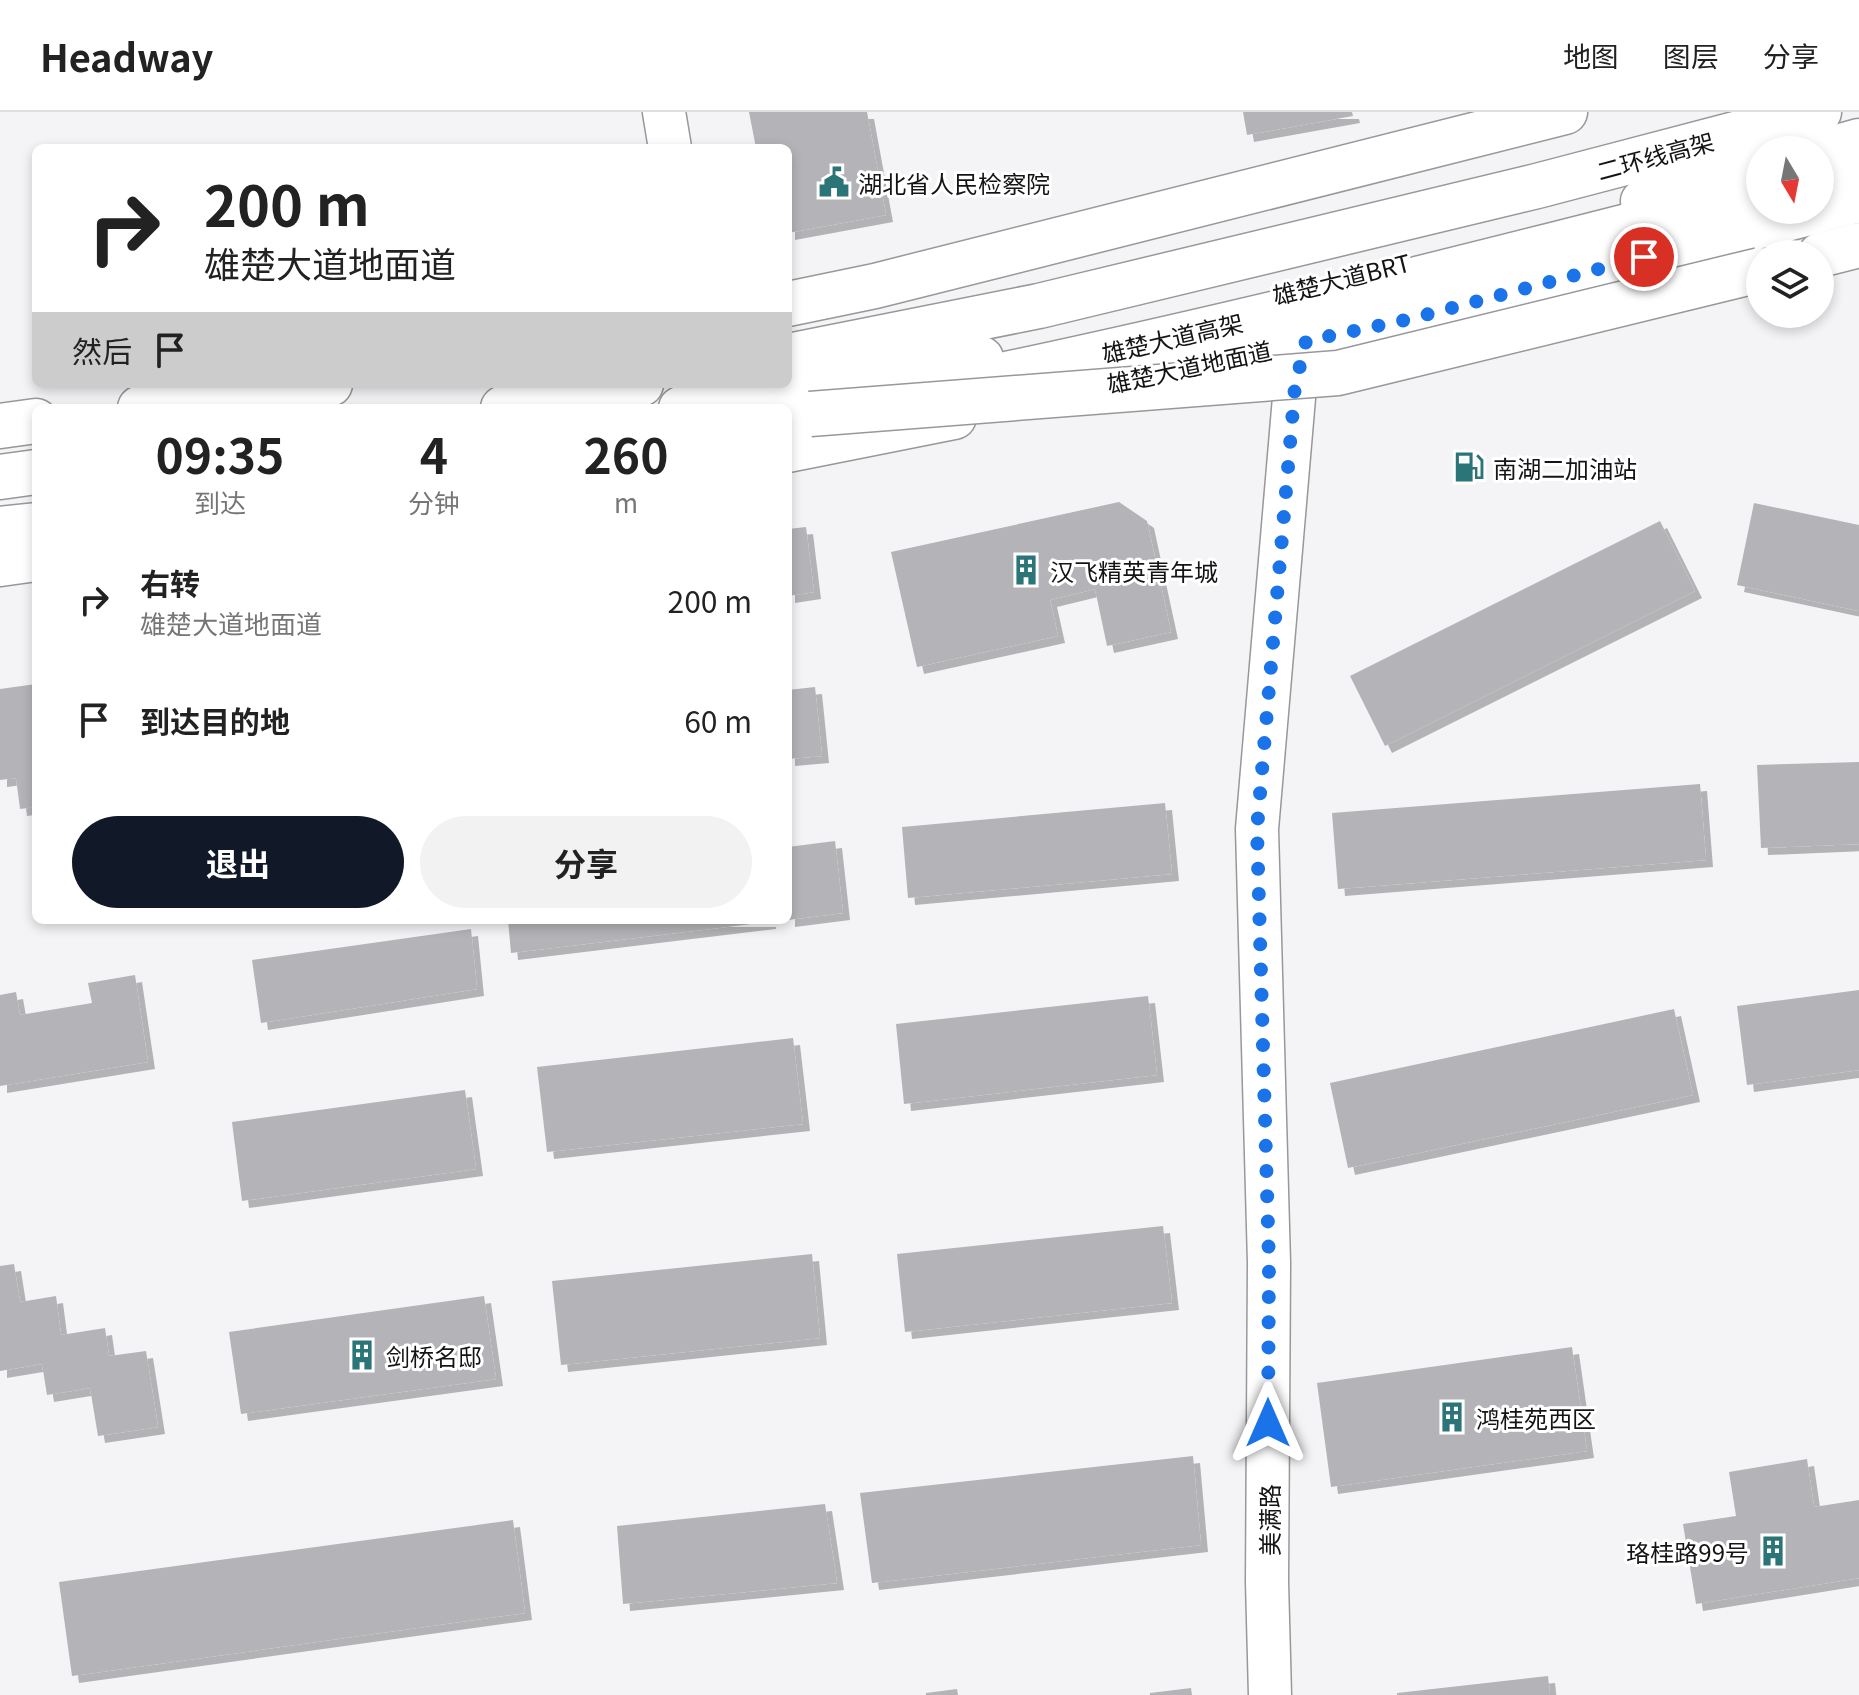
<!DOCTYPE html>
<html lang="zh">
<meta charset="utf-8">
<style>
body{margin:0;font-family:Georgia,"Noto Sans SC",serif;background:#f2f2f2;color:#222;height:100vh;display:flex;flex-direction:column;font-size:30px;white-space:nowrap}
*{box-sizing:border-box;margin:0}
p{font-size:26px;color:#767676}
.icon{flex:none;width:44px;height:44px;fill:none;stroke:currentColor;stroke-width:2;stroke-linecap:round;stroke-linejoin:round}
.map{position:relative;flex:1;overflow:hidden}
.panel{position:absolute;left:32px;top:292px;width:760px;height:520px;display:flex;flex-direction:column;background:#fff;border-radius:12px;box-shadow:0 4px 12px #0003}
.panel>*{flex:none}
.hud{position:absolute;left:32px;top:32px;width:760px;height:244px;border-radius:12px;box-shadow:0 4px 12px #0003;background:#fff;color:#222;overflow:hidden}
.needle{width:52px;rotate:170deg}
.tools{position:absolute;left:1746px;top:24px;display:grid;gap:16px}
.tools a{display:grid;place-items:center;width:88px;height:88px;border-radius:50%;background:#fff;box-shadow:0 4px 12px #0003;font-size:40px}
.pin{position:absolute;display:grid;place-items:center;width:68px;height:68px;color:#fff;margin:-34px;border:4px solid #fff;border-radius:50%;box-shadow:0 2px 8px #0007}
.me{position:absolute;width:88px;margin:-44px;rotate:0deg;stroke-linejoin:round;filter:drop-shadow(0 0 6px #0008)}
.turn{display:flex;align-items:center;gap:28px;height:168px;padding:0 40px;font-size:36px}
.turn .icon{width:104px;height:104px;stroke-width:2.5}
.turn b{display:block;font-size:56px;line-height:68px}
.then{display:flex;align-items:center;height:76px;padding:0 40px;background:#0003;gap:16px;font-size:30px}
.eta{display:flex;justify-content:space-evenly;align-items:center;height:136px;text-align:center}
.eta b{font-size:48px;font-weight:700;line-height:56px}
.cta{display:flex;gap:16px;margin-top:auto;padding:16px 40px}
.cta a{flex:1;height:92px;border-radius:48px;background:#111827;color:#fff;font-size:32px;font-weight:700;line-height:92px;text-align:center}
.cta a+a{background:#f2f2f2;color:#222}
ul{padding:0;list-style:none}
li{display:flex;align-items:center;gap:24px;height:120px;padding:0 40px}
li div{flex:1}
li b{display:block;font-size:30px}
li em{font-style:normal}
header{display:flex;align-items:center;gap:48px;box-sizing:border-box;height:112px;padding:0 40px;background:#fff;border-bottom:2px solid #e0e0e0}
header strong{font-size:38px}
nav{display:flex;gap:44px;margin-inline-start:auto;font-size:28px}
.map>svg:first-child{display:block}
.building{fill:#b4b4b8;filter:url(#shadow)}
.lines{fill:none;stroke-linecap:round;stroke-linejoin:round}
.minor-casing{stroke:#98989b;stroke-width:45}
.major-casing{stroke:#98989b;stroke-width:47}
.highway-casing{stroke:#98989b;stroke-width:47}
.minor{stroke:#fff;stroke-width:42}
.major{stroke:#fff;stroke-width:44}
.highway{stroke:#fff;stroke-width:44}
.highway-bridge-casing{stroke:#98989b;stroke-width:47;stroke-linecap:butt}
.highway-bridge{stroke:#fff;stroke-width:44}
.route{stroke:#1a73e8;stroke-width:14;stroke-dasharray:0 25.2}
.labels{text-anchor:middle;dominant-baseline:central;stroke-width:6;stroke-linejoin:round;paint-order:stroke}
.street-label{font-size:24px;fill:#141415;stroke:#fff}
.poi-label{font-size:24px;fill:#141415;stroke:#fff;text-anchor:start}
</style>
<header>
<strong>Headway</strong>
<nav><a>地图</a><a>图层</a><a>分享</a></nav>
</header>
<div class="map">
<svg width="1859" height="1583" viewBox="0 0 1859 1583">
<defs>
<filter id="shadow"><feDropShadow dx="7" dy="7" stdDeviation="0" flood-color="#0004"/></filter>
</defs>
<rect width="100%" height="100%" fill="#f4f4f7"/>
<g class="building">
<polygon points="749,0 867,0 886,103 788,121 788,36 756,36"/>
<polygon points="1243,0 1352,0 1353,4 1247,23"/>
<polygon points="1119,390 1147,409 1171,520 1107,534 1095,477 1050,488 1058,524 917,555 891,440"/>
<polygon points="1754,391 1859,413 1859,499 1737,473"/>
<polygon points="1660,409 1695,479 1385,634 1350,564"/>
<polygon points="806,415 814,480 788,484 788,417"/>
<polygon points="36,572 36,695 20,697 16,666 0,668 0,577"/>
<polygon points="815,575 822,644 788,647 788,578"/>
<polygon points="1859,650 1859,732 1761,736 1757,653"/>
<polygon points="1700,672 1706,748 1338,777 1332,701"/>
<polygon points="1165,691 1172,762 908,786 902,715"/>
<polygon points="835,729 843,801 788,808 788,735"/>
<polygon points="508,808 769,808 769,810 511,841"/>
<polygon points="471,817 477,877 261,911 252,848"/>
<polygon points="135,863 148,950 0,974 0,883 16,880 20,903 92,891 88,871"/>
<polygon points="1859,878 1859,958 1747,973 1737,894"/>
<polygon points="1148,884 1157,963 904,992 896,912"/>
<polygon points="1674,897 1693,983 1348,1056 1330,971"/>
<polygon points="793,926 803,1012 547,1040 537,955"/>
<polygon points="465,978 476,1057 242,1089 232,1010"/>
<polygon points="1163,1114 1172,1191 905,1220 897,1142"/>
<polygon points="812,1142 820,1226 561,1253 552,1169"/>
<polygon points="14,1152 20,1190 56,1184 61,1223 105,1216 109,1244 146,1239 158,1315 98,1324 90,1276 47,1283 42,1252 0,1259 0,1154"/>
<polygon points="484,1184 496,1267 241,1302 229,1220"/>
<polygon points="1572,1235 1587,1339 1331,1375 1317,1271"/>
<polygon points="1193,1344 1201,1433 872,1471 860,1381"/>
<polygon points="1807,1347 1814,1395 1859,1388 1859,1466 1696,1492 1683,1412 1736,1404 1729,1360"/>
<polygon points="825,1392 837,1471 623,1492 617,1414"/>
<polygon points="513,1408 525,1501 72,1564 59,1470"/>
<polygon points="1548,1564 1550,1583 1397,1583 1397,1581"/>
<polygon points="1191,1576 1192,1583 1150,1583 1150,1581"/>
<polygon points="957,1577 958,1583 926,1583 926,1581"/>
</g>
<g class="lines">
<g class="minor-casing">
<g id="minor">
<polyline points="664,0 670,36"/>
<polyline points="1820,39 1859,28"/>
<polyline points="1642,89 1760,56"/>
<polyline points="680,296 982,246"/>
<polyline points="1270,1583 1267,1470 1269,1151 1257,717 1295,274 1306,230"/>
</g>
</g>
<g class="major-casing">
<g id="major">
<polyline points="1820,98 1859,88"/>
<polyline points="788,192 875,174 1565,0"/>
<polyline points="1154,261 1410,207 1820,98"/>
<polyline points="140,296 330,272"/>
<polyline points="0,314 36,309"/>
<polyline points="788,338 954,305"/>
<polyline points="0,452 36,447"/>
</g>
</g>
<g class="highway-casing">
<g id="highway">
<polyline points="1820,64 1859,54"/>
<polyline points="1820,143 1859,133"/>
<polyline points="788,244 1039,194 1537,74 1819,0"/>
<path d="M930 278C1209 221 1485 151 1760 80"/>
<polyline points="503,296 641,272"/>
<polyline points="0,365 36,360"/>
<polyline points="0,417 36,413"/>
</g>
</g>
<use href="#minor" class="minor"/>
<use href="#major" class="major"/>
<use href="#highway" class="highway"/>
<g class="highway-bridge-casing">
<polyline id="highway-bridge" points="810,302 1338,261 1760,158"/>
</g>
<use href="#highway-bridge" class="highway-bridge"/>
</g>
<g class="lines">
<polyline class="route" points="1268,1311 1269,1151 1257,717 1295,274 1306,229 1410,207 1644,145"/>
</g>
<defs>
<g id="civic-bare" transform="scale(2.4)"><path d="M-.6-6.5H3V-4.5H.6V-3L4-1V1h2V6H-6V1h2V-1L-.6-3ZM-1.2 2.5V6h2.4V2.5Z" fill="#2b7579" stroke="#fff" stroke-width="2.5" paint-order="stroke"/></g>
<g id="fuel-bare" transform="scale(2.4)"><path d="M-5.5-6h7V0h2V4h1.3V-2.5L3-4.5l.8-.8L6-3V5H2.5V1h-1V6h-7ZM-4.2-4.7v3.2H.2V-4.7Z" fill="#2b7579" stroke="#fff" stroke-width="2.5" paint-order="stroke"/></g>
<g id="building-bare" transform="scale(2.4)"><path d="M-4-6H4V6H1V3H-1V6H-4ZM-2.5-4.3h1.7v1.8h-1.7ZM.8-4.3h1.7v1.8H.8ZM-2.5-1h1.7V.8h-1.7ZM.8-1h1.7V.8H.8Z" fill="#2b7579" stroke="#fff" stroke-width="2.5" paint-order="stroke"/></g>
</defs>
<g fill-rule="evenodd">
<use href="#civic-bare" x="834" y="70"/>
<use href="#fuel-bare" x="1469" y="355"/>
<use href="#building-bare" x="1026" y="458"/>
<use href="#building-bare" x="362" y="1243"/>
<use href="#building-bare" x="1452" y="1305"/>
<use href="#building-bare" x="1773" y="1439"/>
</g>
<g class="labels">
<g class="street-label">
<text transform="translate(1655 43) rotate(-15)">二环线高架</text>
<text transform="translate(1341 166) rotate(-14)">雄楚大道BRT</text>
<text transform="translate(1172 225) rotate(-13)">雄楚大道高架</text>
<text transform="translate(1189 254) rotate(-12)">雄楚大道地面道</text>
<text transform="translate(1268 1408) rotate(-90)">美满路</text>
</g>
<g class="poi-label">
<text x="858" y="70">湖北省人民检察院</text>
<text x="1493" y="355">南湖二加油站</text>
<text x="1050" y="458">汉飞精英青年城</text>
<text x="386" y="1243">剑桥名邸</text>
<text x="1476" y="1305">鸿桂苑西区</text>
<text x="1749" y="1439" text-anchor="end">珞桂路99号</text>
</g>
</g>
</svg>
<div class="tools">
<a><svg class="needle" viewBox="-14 -14 28 28"><path d="M0-13l5 13h-10z" fill="#e53935"/><path d="M0 13l5-13h-10z" fill="#767676"/></svg></a>
<a><svg class="icon" aria-label="layers" viewBox="0 0 24 24"><path d="M12 4l9 5-9 5-9-5zM3 14l9 5 9-5"/></svg></a>
</div>
<div class="pin" style="left:1644px;top:145px;background:#d93025"><svg class="icon" aria-label="arrive" viewBox="0 0 24 24"><path d="M6 21V4h12l-3 4 3 4H6"/></svg></div>
<svg class="me" style="left:1268px;top:1311px" viewBox="-20 -20 40 40"><path d="M0-17L14 15 0 8-14 15z" fill="#1a73e8" stroke="#fff" stroke-width="4"/></svg>
<div class="hud">
<div class="turn"><svg class="icon" aria-label="right" viewBox="0 0 24 24"><path d="M7 20v-9h11M14 6l5 5-5 5"/></svg><div><b>200 m</b>雄楚大道地面道</div></div>
<div class="then">然后<svg class="icon" aria-label="arrive" viewBox="0 0 24 24"><path d="M6 21V4h12l-3 4 3 4H6"/></svg></div>
</div>
<section class="panel">
<div class="eta">
<div><b>09:35</b><p>到达</p></div>
<div><b>4</b><p>分钟</p></div>
<div><b>260</b><p>m</p></div>
</div>
<ul>
<li><svg class="icon" aria-label="right" viewBox="0 0 24 24"><path d="M7 20v-9h11M14 6l5 5-5 5"/></svg><div><b>右转</b><p>雄楚大道地面道</p></div><em>200 m</em></li>
<li><svg class="icon" aria-label="arrive" viewBox="0 0 24 24"><path d="M6 21V4h12l-3 4 3 4H6"/></svg><div><b>到达目的地</b></div><em>60 m</em></li>
</ul>
<div class="cta"><a>退出</a><a>分享</a></div>
</section>
</div>
